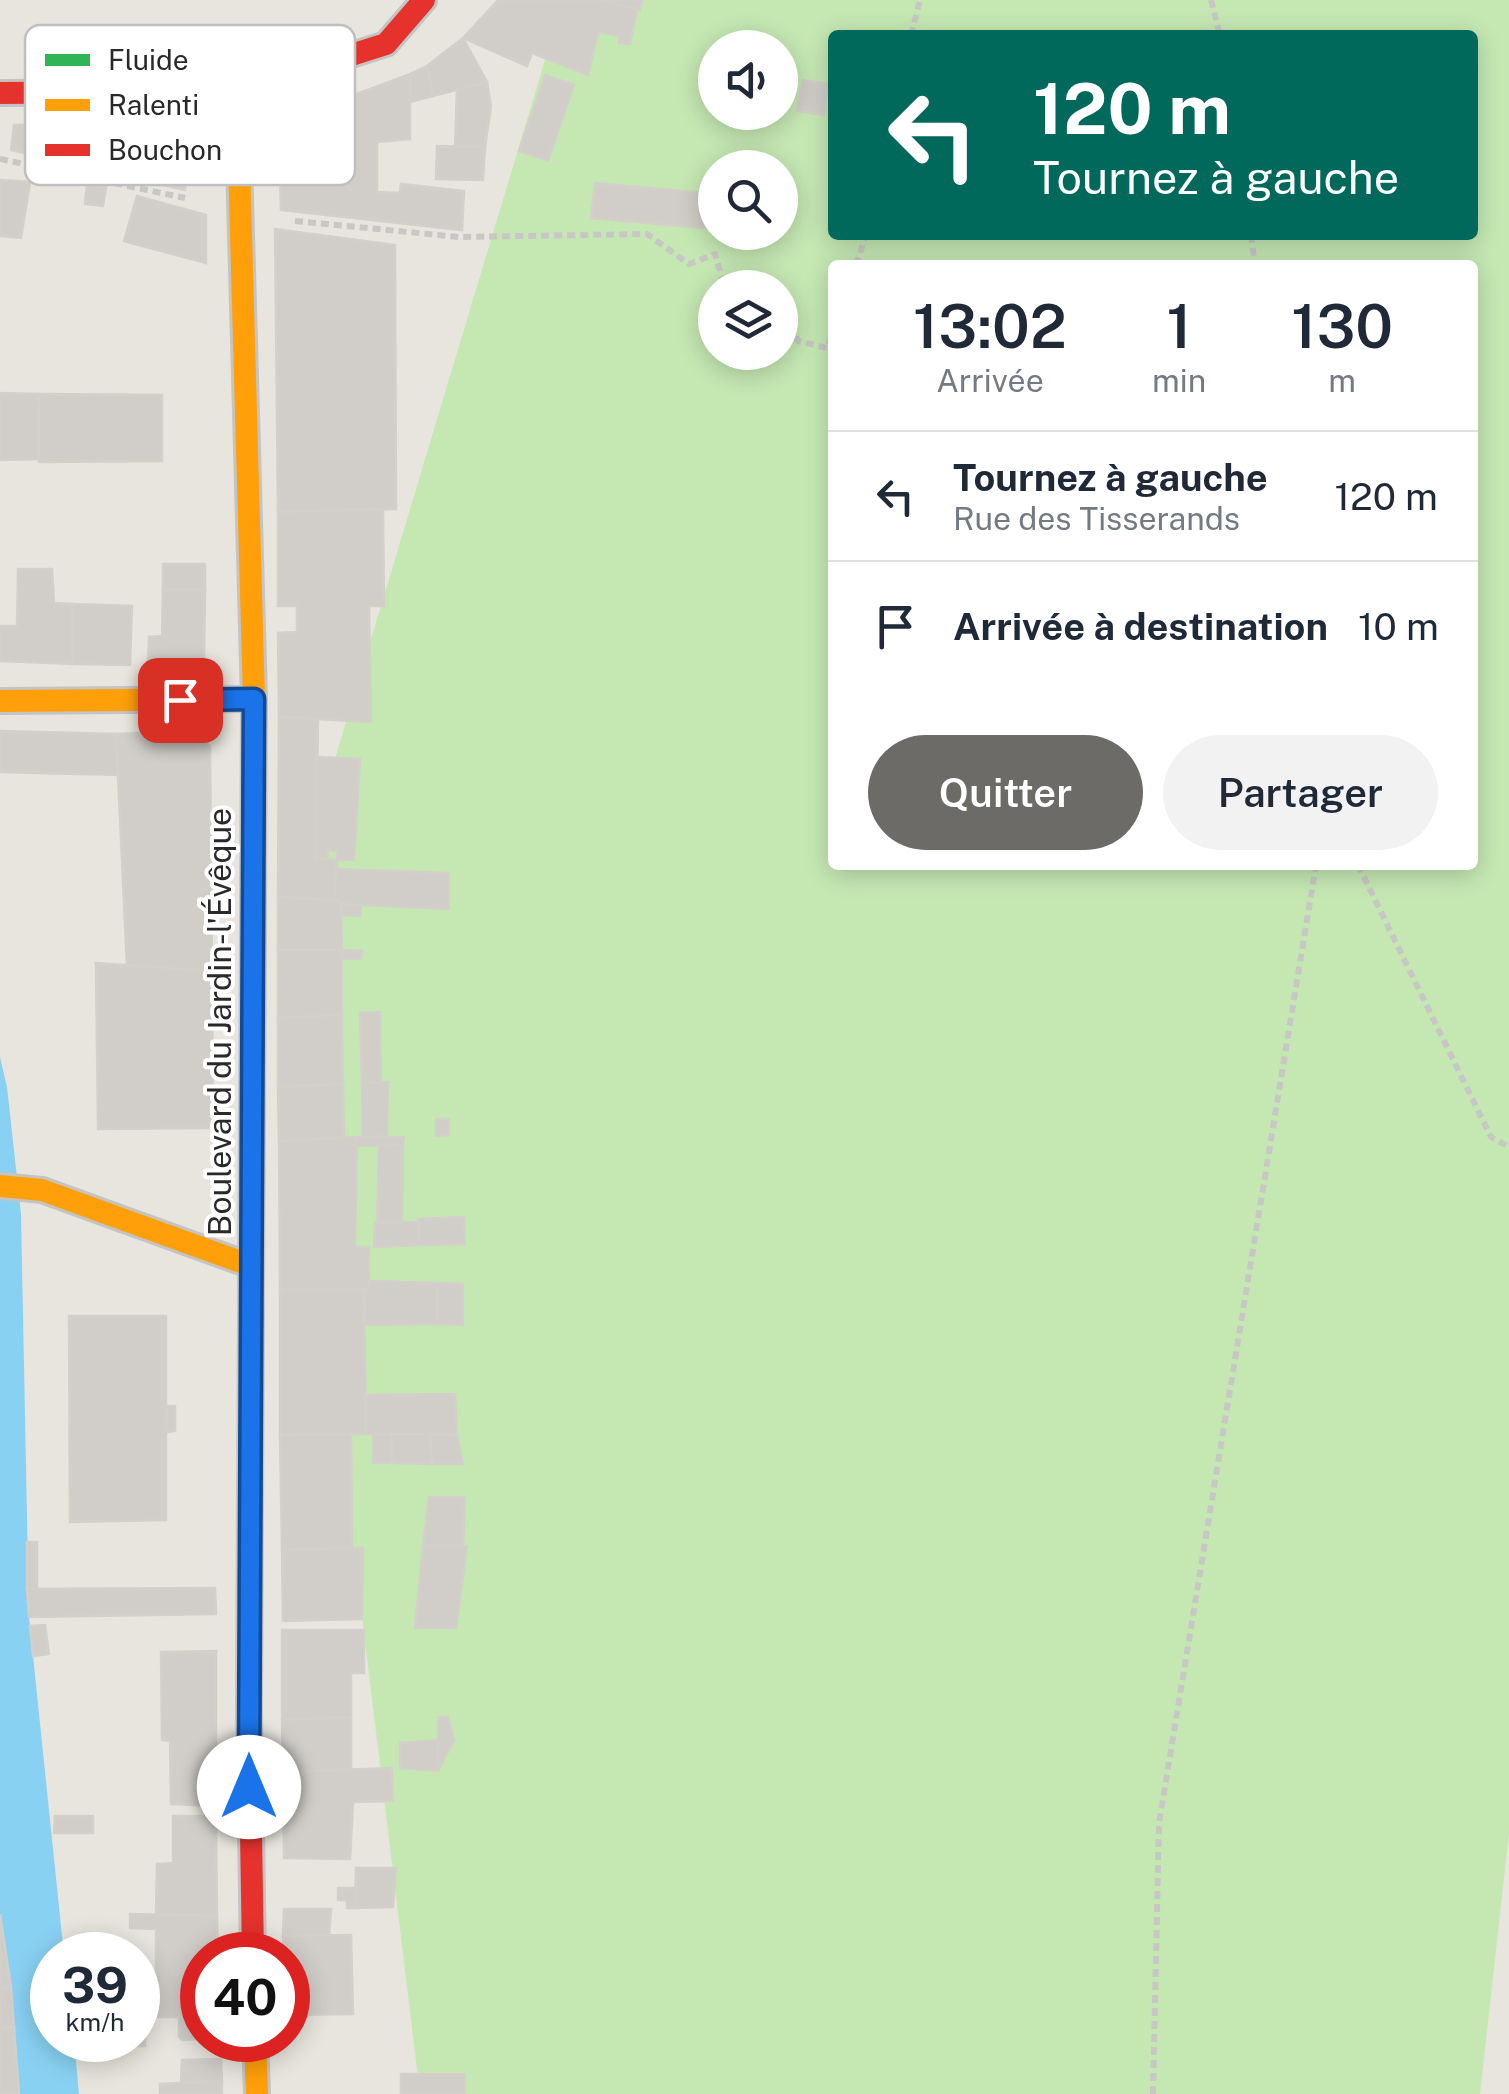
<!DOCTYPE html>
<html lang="fr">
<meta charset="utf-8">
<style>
body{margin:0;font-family:"Public Sans",sans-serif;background:#f2f2f3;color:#1f2937;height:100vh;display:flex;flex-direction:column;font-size:38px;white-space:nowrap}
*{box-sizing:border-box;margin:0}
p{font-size:32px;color:#747a83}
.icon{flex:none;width:55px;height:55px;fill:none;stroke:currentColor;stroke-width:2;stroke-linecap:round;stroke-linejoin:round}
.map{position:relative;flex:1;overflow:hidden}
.drawer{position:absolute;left:828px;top:260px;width:650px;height:610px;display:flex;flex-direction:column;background:#fff;border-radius:10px;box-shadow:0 5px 25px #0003}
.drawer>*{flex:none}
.top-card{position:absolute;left:828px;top:30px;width:650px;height:210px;border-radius:10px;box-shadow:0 5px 25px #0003;background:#00695c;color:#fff;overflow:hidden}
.fabs{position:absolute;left:698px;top:30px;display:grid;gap:20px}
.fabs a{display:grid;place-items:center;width:100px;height:100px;border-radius:50%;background:#fff;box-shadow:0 5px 25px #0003;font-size:50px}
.speed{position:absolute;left:30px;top:1932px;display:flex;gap:20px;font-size:50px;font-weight:700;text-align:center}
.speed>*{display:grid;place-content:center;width:130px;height:130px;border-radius:50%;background:#fff;box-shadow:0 5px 25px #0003;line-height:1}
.speed small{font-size:25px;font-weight:400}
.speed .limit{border:15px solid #d22;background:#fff;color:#111}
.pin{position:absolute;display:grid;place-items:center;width:85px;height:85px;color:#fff;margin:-42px;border-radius:20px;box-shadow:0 5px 15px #0006}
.me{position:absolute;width:110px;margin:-55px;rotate:0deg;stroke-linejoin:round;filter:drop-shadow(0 0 8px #0008)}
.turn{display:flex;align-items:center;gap:35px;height:210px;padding:0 40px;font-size:45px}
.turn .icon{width:130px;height:130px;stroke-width:2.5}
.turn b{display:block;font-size:70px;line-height:85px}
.eta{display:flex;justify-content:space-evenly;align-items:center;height:170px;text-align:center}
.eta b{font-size:60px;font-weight:600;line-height:70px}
.action{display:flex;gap:20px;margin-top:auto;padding:20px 40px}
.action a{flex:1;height:115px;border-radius:60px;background:#6c6b68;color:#fff;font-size:40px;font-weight:600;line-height:115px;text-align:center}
.action a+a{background:#f2f2f3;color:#1f2937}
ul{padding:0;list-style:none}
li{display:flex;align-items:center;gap:30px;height:130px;padding:0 40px;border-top:2px solid #e0e1e3}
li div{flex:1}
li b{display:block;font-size:38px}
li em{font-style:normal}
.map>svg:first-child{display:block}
.green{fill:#c5e8b3;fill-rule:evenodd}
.water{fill:#89d1f3}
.building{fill:#d1cec9;stroke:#d3d0ca;stroke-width:2.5}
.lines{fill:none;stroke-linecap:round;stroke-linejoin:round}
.fast-casing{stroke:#c5c4c4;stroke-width:28}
.slow-casing{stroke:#c5c4c4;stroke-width:28}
.jam-casing{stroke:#c5c4c4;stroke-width:28}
.path{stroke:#c8c7c6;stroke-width:6;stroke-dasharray:8 5;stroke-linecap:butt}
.fast{stroke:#30b455;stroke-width:22}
.slow{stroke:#ff9f0a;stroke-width:22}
.jam{stroke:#e5322d;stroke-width:22}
.route-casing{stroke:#114b97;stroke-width:25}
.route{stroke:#1a73e8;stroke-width:18}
.labels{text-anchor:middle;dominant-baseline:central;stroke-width:8;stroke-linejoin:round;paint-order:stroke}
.street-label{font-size:32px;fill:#292929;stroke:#fff}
.key{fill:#fff;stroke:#bfbfbf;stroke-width:2.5}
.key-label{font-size:28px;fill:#292929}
</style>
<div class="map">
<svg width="1509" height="2094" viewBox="0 0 1509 2094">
<rect width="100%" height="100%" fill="#e8e5de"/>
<path class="green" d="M563 0H1509V1833L1480 2094H420L280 942ZM832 35H1472V235H832ZM715 48H780V112H715ZM715 168H780V232H715ZM832 265H1472V865H832ZM715 288H780V352H715Z"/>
<polygon class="water" points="0,1057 7,1087 21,1214 29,1617 64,1955 52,1955 52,2040 74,2040 79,2094 19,2094 11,1987 0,1914"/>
<g class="building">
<polygon points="498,0 602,0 637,9 630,44 619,43 619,36 598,32 588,75 532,53 527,66 463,38"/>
<polygon points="602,0 642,0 640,10"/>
<polygon points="463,38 487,82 433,96 427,66"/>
<polygon points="427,66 433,96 410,102 410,74"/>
<polygon points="410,74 410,139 377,142 377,192 400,193 401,184 464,191 462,230 281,210 279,134 297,116"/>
<polygon points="545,75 574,85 548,161 519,151"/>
<polygon points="803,80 828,84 824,115 797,111"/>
<polygon points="487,82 491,106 485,147 455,146 457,90"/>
<polygon points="193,122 185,190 11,150 14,125"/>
<polygon points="437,146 485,147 483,180 436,179"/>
<polygon points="0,180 30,182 21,238 0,236"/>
<polygon points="595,183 715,194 715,229 591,218"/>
<polygon points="87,185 106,187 103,206 85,204"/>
<polygon points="137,196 206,215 206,263 124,241"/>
<polygon points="275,229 395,245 396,509 278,512"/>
<polygon points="0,393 39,394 38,459 0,460"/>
<polygon points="39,394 162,395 162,461 39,462"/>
<polygon points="383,509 384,606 369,606 371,722 279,717 278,633 297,632 297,606 278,606 278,512"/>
<rect x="163" y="564" width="42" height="26"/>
<polygon points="18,569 52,569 54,603 72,604 73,664 0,661 0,626 17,626"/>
<polygon points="163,590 205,590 204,666 148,665 149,637 162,636"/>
<polygon points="72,604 132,606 130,665 73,664"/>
<polygon points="279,717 318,719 316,859 337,860 334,900 278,897"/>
<polygon points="0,731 116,734 118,775 0,772"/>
<polygon points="194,731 210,746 212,971 127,966 116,734"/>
<polygon points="316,757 360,759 354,860 337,860 337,851 328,850 327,859 316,859"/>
<polygon points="336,869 449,873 449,909 341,904 341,901 334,900"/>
<polygon points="278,897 341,901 342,950 278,950"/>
<polygon points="341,904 361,905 360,916 341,915"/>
<polygon points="278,950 342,950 342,1015 278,1018"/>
<polygon points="342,950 362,951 361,959 342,959"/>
<polygon points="96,963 212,971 213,1128 98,1129"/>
<polygon points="380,1012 381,1082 362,1083 360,1013"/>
<polygon points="342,1015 343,1084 278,1087 278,1018"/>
<polygon points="388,1082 387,1136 363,1137 362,1083"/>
<polygon points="343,1084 344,1138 279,1141 278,1087"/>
<polygon points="436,1119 449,1119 449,1135 436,1136"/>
<polygon points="357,1137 355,1247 369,1247 369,1289 280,1290 279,1141"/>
<polygon points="357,1137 404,1137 403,1145 356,1146"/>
<polygon points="403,1145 402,1222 377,1222 379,1146"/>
<polygon points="464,1217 465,1244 419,1245 418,1219"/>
<polygon points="419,1222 419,1245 374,1247 375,1223"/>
<polygon points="369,1281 437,1283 437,1324 365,1325 364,1290 369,1289"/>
<polygon points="437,1283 463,1284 463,1325 437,1324"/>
<polygon points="280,1290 364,1290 366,1434 280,1435"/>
<polygon points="69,1316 166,1316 166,1520 70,1522"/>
<polygon points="455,1394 457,1435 366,1434 366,1395"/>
<polygon points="167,1406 175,1406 175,1431 166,1432"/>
<polygon points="351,1434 352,1548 282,1550 280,1435"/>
<polygon points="391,1434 430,1434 432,1464 392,1463"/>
<polygon points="391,1434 392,1463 373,1463 373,1435"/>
<polygon points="430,1434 457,1435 463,1464 432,1464"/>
<polygon points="429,1497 465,1497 463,1545 423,1546"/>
<rect x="27" y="1542" width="10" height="47"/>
<polygon points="423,1546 467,1546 456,1628 415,1628"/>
<polygon points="352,1548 363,1548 362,1619 283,1621 282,1550"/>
<polygon points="215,1588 216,1614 29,1617 27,1589"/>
<polygon points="45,1625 49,1654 33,1656 30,1626"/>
<polygon points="282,1630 364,1630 364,1673 351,1673 351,1717 282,1720"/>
<polygon points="216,1651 216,1806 171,1804 170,1741 162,1740 161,1652"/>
<polygon points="351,1717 351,1770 283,1772 282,1720"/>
<polygon points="438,1717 448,1717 454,1740 438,1771"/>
<polygon points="438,1740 438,1771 400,1768 400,1743"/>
<polygon points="392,1768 393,1801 353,1802 350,1859 284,1858 283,1772"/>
<polygon points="55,1816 93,1816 93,1833 54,1833"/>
<polygon points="173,1816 216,1816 217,1916 156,1915 157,1864 173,1863"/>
<polygon points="356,1868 396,1868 393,1907 355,1908"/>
<polygon points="338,1888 356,1888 355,1908 347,1908 347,1900 338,1900"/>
<polygon points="284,1909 331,1909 329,1935 283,1936"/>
<polygon points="0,1914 11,1987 0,1989"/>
<polygon points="130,1914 217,1916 218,1955 202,1955 202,2017 138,2017 138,2007 156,2007 156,1929 130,1928"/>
<polygon points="351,1935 353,2014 288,2015 288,1955 284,1955 283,1936"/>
<polygon points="11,1987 14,2027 0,2028 0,1989"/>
<polygon points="138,2017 145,2017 145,2046 74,2047 74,2040 138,2040"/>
<polygon points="179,2017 202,2017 202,2039 182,2040 179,2036"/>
<polygon points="14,2027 19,2094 0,2094 0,2028"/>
<polygon points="221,2059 222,2081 181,2083 182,2060"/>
<rect x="401" y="2074" width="64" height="20"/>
<polygon points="222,2081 222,2094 160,2094 160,2084"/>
</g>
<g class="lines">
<g class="fast-casing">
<polyline id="fast" points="249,1711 253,913"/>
</g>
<g class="slow-casing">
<g id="slow">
<polyline points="237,91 254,699 253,913"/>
<polyline points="0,701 254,699"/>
<polyline points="0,1186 42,1190 249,1265"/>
<polyline points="255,2040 257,2094"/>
</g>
</g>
<g class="jam-casing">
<g id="jam">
<polyline points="0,93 237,91 386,44 424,0"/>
<polyline points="249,1711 253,1955"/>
</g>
</g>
<g class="path">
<polyline points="1211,0 1220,35"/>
<polyline points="911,35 920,0"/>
<polyline points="0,159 185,198"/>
<polyline points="295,221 459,237 647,234 689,264 715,254 725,288"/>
<polyline points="1251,235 1255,265"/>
<polyline points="856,265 866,235"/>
<polyline points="780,301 798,341 827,348 832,333"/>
<polyline points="1358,865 1491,1137 1509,1147"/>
<polyline points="1153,2094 1159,1823 1316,865"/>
</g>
<use href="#fast" class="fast"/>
<use href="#slow" class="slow"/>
<use href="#jam" class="jam"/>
</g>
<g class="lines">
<g class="route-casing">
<polyline id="route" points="180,700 254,699 249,1787"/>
</g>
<use href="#route" class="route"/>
</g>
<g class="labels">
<g class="street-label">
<text transform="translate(219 1022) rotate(-90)">Boulevard du Jardin-l'Évêque</text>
</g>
</g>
<rect x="25" y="25" width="330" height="160" rx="15" class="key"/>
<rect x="45" y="54" width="45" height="12" fill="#30b455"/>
<rect x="45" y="99" width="45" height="12" fill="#ff9f0a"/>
<rect x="45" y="144" width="45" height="12" fill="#e5322d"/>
<g class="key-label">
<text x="108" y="70">Fluide</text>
<text x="108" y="115">Ralenti</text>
<text x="108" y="160">Bouchon</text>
</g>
</svg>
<div class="fabs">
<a><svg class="icon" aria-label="sound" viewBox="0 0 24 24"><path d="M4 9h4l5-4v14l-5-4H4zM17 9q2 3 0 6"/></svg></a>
<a><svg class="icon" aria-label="search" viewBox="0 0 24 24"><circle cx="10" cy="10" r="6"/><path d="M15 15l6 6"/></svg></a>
<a><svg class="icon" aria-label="layers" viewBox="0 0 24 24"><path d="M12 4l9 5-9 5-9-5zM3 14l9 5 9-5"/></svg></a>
</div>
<div class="speed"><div>39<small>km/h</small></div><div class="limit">40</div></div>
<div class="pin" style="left:180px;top:700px;background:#d93025"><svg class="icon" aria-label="arrive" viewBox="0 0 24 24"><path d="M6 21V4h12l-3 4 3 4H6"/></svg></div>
<svg class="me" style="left:249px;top:1787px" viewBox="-20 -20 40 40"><circle r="19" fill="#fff"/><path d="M0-13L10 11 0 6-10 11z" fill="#1a73e8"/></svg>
<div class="top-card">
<div class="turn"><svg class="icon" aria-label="left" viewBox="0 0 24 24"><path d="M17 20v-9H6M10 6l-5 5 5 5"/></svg><div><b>120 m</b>Tournez à gauche</div></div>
</div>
<section class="drawer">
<div class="eta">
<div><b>13:02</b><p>Arrivée</p></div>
<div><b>1</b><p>min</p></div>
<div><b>130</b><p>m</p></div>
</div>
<ul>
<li><svg class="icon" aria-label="left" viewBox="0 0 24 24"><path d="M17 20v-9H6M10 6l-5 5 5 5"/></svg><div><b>Tournez à gauche</b><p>Rue des Tisserands</p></div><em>120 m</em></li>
<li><svg class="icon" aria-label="arrive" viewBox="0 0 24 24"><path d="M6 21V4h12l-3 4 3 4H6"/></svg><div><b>Arrivée à destination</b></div><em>10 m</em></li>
</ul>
<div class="action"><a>Quitter</a><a>Partager</a></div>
</section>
</div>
